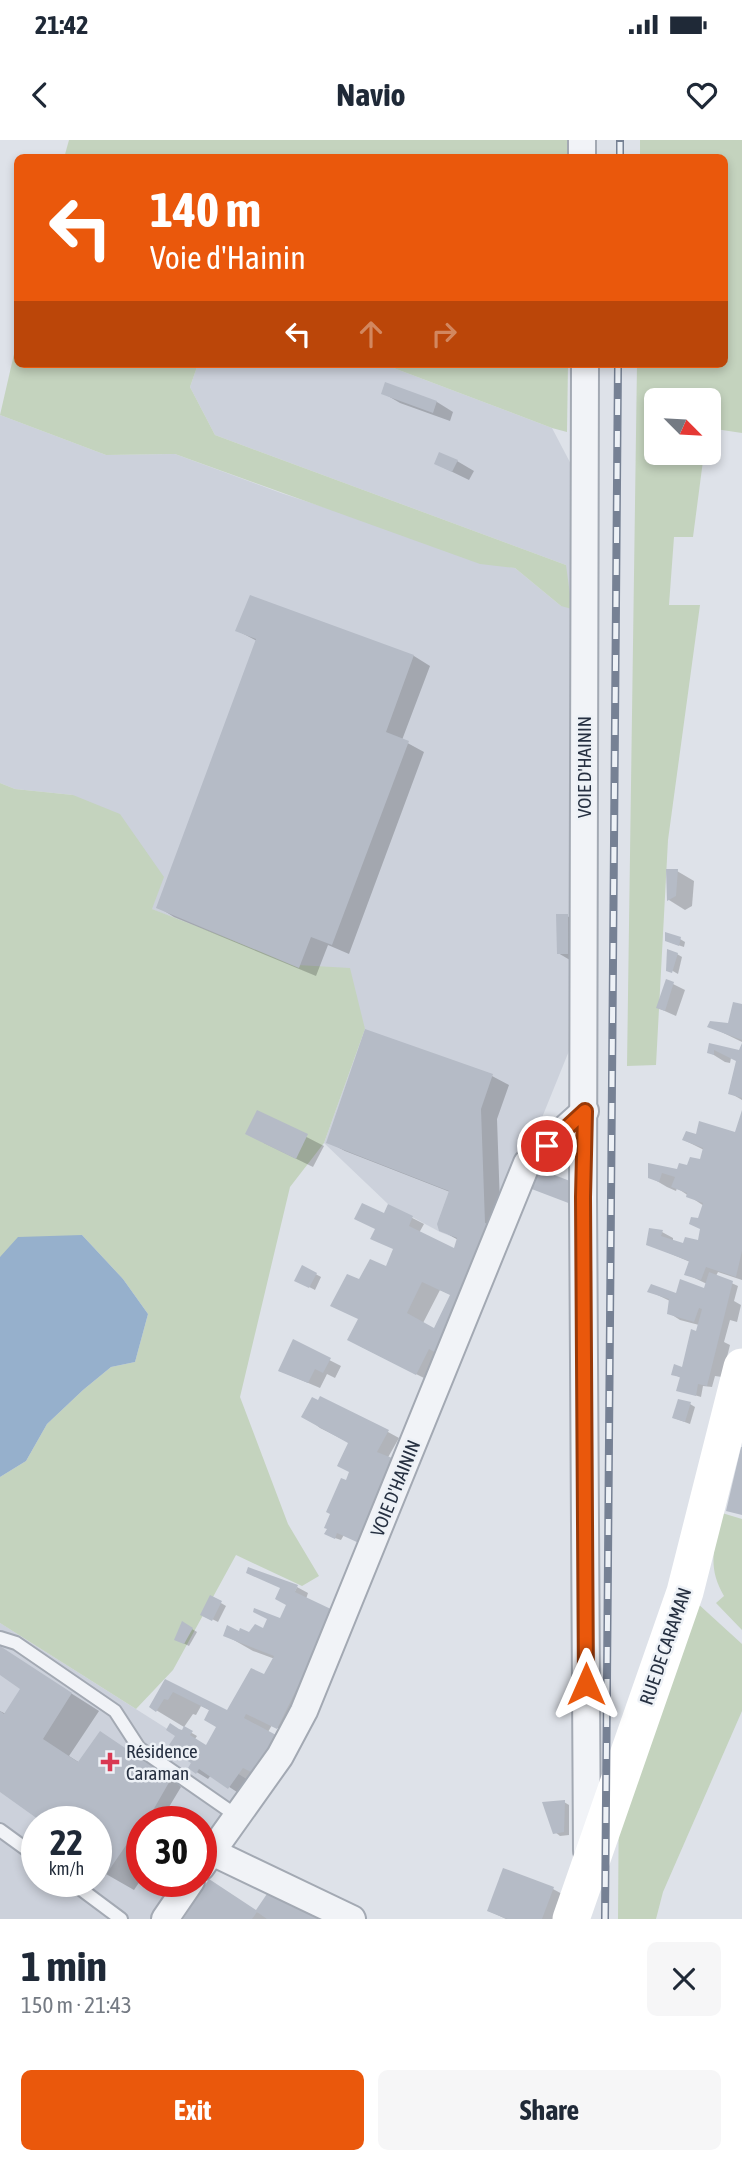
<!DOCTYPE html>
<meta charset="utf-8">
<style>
body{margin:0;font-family:"Asap Condensed",sans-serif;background:#f6f6f7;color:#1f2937;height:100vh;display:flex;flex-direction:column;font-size:26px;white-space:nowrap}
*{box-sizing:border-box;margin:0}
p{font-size:23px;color:#747a83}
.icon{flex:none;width:38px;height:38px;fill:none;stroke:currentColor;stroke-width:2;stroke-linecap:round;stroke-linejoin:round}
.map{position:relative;height:1779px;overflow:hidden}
.side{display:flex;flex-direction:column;background:#fff;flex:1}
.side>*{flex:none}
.banner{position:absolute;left:14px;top:14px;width:714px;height:214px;border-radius:10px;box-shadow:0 4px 10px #0003;background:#ea580c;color:#fff;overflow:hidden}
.needle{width:46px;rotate:114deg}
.controls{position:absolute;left:644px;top:248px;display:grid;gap:14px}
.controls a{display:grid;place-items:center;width:77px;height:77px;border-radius:10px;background:#fff;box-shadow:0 4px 10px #0003;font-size:35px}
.speed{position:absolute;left:21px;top:1666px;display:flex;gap:14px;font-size:35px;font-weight:700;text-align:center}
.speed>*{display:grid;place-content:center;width:91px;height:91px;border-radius:50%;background:#fff;box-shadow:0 4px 10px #0003;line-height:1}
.speed small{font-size:18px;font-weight:400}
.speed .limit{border:10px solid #d22;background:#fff;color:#111}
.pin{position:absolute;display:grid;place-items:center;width:60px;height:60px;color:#fff;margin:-30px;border:4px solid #fff;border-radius:50%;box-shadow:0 2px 7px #0007}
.me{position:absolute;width:77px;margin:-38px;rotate:0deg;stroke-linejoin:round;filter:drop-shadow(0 0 5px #0008)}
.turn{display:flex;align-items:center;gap:24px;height:147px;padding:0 21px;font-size:32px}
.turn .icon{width:91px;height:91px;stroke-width:2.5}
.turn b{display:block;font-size:49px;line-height:60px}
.lanes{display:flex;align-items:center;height:66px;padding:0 21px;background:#0003;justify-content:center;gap:35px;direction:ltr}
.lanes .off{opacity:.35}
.round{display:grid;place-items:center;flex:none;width:74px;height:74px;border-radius:10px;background:#f6f6f7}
.head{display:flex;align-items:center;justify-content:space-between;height:119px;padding:0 21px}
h1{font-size:42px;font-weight:700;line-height:52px}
.primary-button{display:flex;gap:14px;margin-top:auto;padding:14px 21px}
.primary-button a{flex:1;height:80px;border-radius:10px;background:#ea580c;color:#fff;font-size:28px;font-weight:700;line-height:80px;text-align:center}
.primary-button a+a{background:#f6f6f7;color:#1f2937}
.status{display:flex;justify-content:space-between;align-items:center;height:49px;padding:0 35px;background:#fff;direction:ltr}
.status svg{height:19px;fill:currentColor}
header{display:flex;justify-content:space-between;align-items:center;height:91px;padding:0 21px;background:#fff;font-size:32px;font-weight:700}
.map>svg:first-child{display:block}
.built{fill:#ccd1db;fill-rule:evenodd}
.green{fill:#c4d3be}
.water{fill:#96b0cc}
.shadow{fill:#0003;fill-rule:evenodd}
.building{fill:#b5bbc6;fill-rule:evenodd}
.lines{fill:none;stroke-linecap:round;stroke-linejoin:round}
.lane-casing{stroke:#a3a9b3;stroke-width:16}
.street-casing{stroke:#a3a9b3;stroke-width:30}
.lane{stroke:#f1f3f7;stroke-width:12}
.street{stroke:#f1f3f7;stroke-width:26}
.secondary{stroke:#fff;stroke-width:37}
.rail-casing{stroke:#768194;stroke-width:8}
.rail{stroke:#edf1f6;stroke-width:5;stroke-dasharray:16;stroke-linecap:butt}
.route-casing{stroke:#983908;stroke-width:18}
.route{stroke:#ea580c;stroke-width:12}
.poi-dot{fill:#d93852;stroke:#edf1f6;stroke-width:2.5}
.labels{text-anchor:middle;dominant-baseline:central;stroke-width:5;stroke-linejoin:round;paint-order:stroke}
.street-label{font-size:19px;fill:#263041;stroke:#edf1f6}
.poi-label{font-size:19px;fill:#263041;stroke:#edf1f6;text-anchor:start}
</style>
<div class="status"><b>21:42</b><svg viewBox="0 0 49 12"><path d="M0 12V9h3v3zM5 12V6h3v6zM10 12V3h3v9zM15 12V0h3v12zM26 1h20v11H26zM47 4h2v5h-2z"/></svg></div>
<header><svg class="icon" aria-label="back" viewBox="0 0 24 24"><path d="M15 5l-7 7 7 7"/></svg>Navio<svg class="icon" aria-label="heart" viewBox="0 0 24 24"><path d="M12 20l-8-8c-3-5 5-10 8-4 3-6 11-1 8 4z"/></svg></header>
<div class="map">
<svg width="742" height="1779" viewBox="0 0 742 1779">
<rect width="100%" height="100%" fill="#dee2e9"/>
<g class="built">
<polygon points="198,224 383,224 552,288 584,349 571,906 488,1111 440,1092 388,1064 324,1003 365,889 297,825 151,769 73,655 15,649 0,643 0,275 106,315 175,314 281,353 499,425 515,428 561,466 566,425 215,295 190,247"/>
<path d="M0 1483 248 1640 201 1727V1682H142V1741H191L165 1779H0ZM37 1682H96V1741H37Z"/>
</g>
<g class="green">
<polygon points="69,0 571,0 571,18 64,18"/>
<polygon points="640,0 742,0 742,293 709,288 709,261 656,261 656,313 704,313 693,397 674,397 669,465 700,465 668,700 656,925 627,926 637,224 724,224 724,18 640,17"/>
<polygon points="17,201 18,224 198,224 190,247 215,295 566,425 572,469 561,466 515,428 480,424 175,314 106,315 0,275"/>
<polygon points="383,224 568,224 567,292 552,288"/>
<polygon points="0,643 15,649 73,655 120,674 164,737 152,769 297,825 350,828 365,889 324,1003 290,1047 240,1257 288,1384 319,1436 302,1446 236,1415 173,1530 136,1569 0,1483 0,1337 26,1321 47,1284 83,1250 111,1227 135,1222 148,1174 123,1139 82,1095 0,1117"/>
<path d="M722 1373 742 1379V1490L716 1463 724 1456C706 1425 715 1406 722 1373Z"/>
<polygon points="685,1452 742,1504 742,1571 663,1752 656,1779 618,1779 619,1640"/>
</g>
<polygon class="water" points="82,1095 123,1139 148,1174 135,1222 111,1227 83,1250 47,1284 26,1321 0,1337 0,1117 18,1097"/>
<g class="shadow">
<polygon points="387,244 437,262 453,272 450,281 400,263 383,253"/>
<polygon points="457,321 474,331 469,340 436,324"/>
<polygon points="251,457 414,516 430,526 402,600 424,612 349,814 328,805 316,836 174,777 158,767 257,501 238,491"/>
<polygon points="668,731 677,731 694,741 692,766 685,770 669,760"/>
<polygon points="567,776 584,785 575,823 558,813"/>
<polygon points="680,799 685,802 684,807 672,803"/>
<polygon points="677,814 682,817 678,834 671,830"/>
<polygon points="667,841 685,850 676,876 658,868"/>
<polygon points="742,866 742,902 709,886 730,885"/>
<polygon points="710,905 740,913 742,906 742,960 730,953 738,921 731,918 730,923 725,922 709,912"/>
<path d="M492 936 509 945 497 979 501 1093 428 1240 360 1206V1142L386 1128 395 1110 384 1075 389 1066 424 1084 419 1093 455 1110 458 1100 441 1090 450 1052 345 1011 328 1002ZM440 1150 452 1155 435 1190 423 1183Z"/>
<polygon points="258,972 324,1006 313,1027 264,1003"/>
<polygon points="742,975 742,1140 718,1132 716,1136 738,1146 734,1161 741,1165 737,1182 730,1180 724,1202 730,1205 722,1237 715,1236 712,1247 703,1246 701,1257 678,1250 681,1238 673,1234 692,1230 699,1185 680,1180 669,1173 670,1161 649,1151 677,1155 705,1150 707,1144 686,1134 690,1122 648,1104 662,1092 673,1098 673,1101 685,1105 708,1106 699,1080 704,1066 677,1048 676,1051 667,1047 650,1037 650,1026 678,1031 701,1021 704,1010 684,1000 697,996 735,994"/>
<polygon points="303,1127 321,1137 315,1150 296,1140"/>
<polygon points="294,1202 341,1226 335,1238 327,1234 320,1248 280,1231"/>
<polygon points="690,1264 695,1267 690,1284 674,1278"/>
<polygon points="310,1280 388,1292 399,1298 341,1400 332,1397 346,1342 351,1332 350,1303 320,1288"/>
<polygon points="297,1447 308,1453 306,1459 334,1473 289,1594 272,1585 268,1592 286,1603 240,1654 211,1635 208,1639 190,1628 193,1622 183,1592 185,1589 197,1596 195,1599 207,1607 218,1586 211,1571 201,1566 196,1575 193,1574 184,1587 151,1567 166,1542 228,1573 264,1537 275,1519 253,1511 225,1495 250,1494 263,1490 281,1480"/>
<polygon points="211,1457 226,1466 218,1482 202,1474"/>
<polygon points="182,1483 197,1492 189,1506 181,1502"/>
<polygon points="0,1508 99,1571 69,1616 80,1623 100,1594 165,1633 181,1647 160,1682 142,1682 142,1705 131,1719 142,1726 142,1738 134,1750 106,1734 96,1682 45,1682 0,1650 0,1571 6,1574 23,1548 0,1533"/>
<polygon points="564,1662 569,1665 569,1695 560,1696 555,1692"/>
<polygon points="210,1741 257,1772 325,1779 185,1779"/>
<polygon points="553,1749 564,1755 556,1779 506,1779 489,1771"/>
</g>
<g class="building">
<polygon points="385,242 437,261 433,273 381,254"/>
<polygon points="439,312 458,320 452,332 434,324"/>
<polygon points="250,455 414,515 386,592 409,601 332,805 311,797 299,828 156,768 256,499 235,491"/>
<polygon points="666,729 678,729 676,756 667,761"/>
<polygon points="556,774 568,774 568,814 557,814"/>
<polygon points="665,792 681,797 679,806 665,801"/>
<polygon points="667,809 678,813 672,833 666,831"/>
<polygon points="666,839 674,842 665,871 656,868"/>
<polygon points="733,862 742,864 742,900 707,887 710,881 728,883"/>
<path d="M365 889 493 934 481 969 485 1083 494 1086 442 1216 429 1209 416 1235 347 1200 358 1179 330 1166 347 1134 359 1139 370 1119 386 1126 393 1109 370 1099 375 1089 354 1079 362 1063 384 1073 388 1064 413 1076 409 1086 454 1108 457 1098 439 1091 437 1084 449 1051 326 1003ZM422 1142 450 1155 434 1188 407 1173Z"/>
<polygon points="709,903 739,910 742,903 742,958 728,954 736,921 714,910 714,915 707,913"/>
<polygon points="257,970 308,994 296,1019 245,994"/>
<polygon points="742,970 742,1111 736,1137 706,1127 701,1140 684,1135 689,1121 646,1105 649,1088 663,1090 661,1096 683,1103 685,1097 698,1100 700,1089 689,1084 691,1077 698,1078 703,1063 686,1057 687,1053 671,1047 675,1037 662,1033 659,1042 648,1038 648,1023 677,1029 679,1023 687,1025 690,1017 700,1019 703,1008 682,1000 686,991 696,994 699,981 735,992"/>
<polygon points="536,1028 570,1041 571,1064 529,1048"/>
<polygon points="302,1125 317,1133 309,1148 294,1141"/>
<polygon points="709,1132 733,1141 707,1246 698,1244 696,1256 676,1251 680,1237 671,1235 674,1224 682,1227 691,1189 696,1191 702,1169 699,1168 694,1182 667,1174 669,1159 647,1152 651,1144 676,1153 680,1139 704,1148"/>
<polygon points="293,1199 331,1218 323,1233 315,1229 308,1243 278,1231"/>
<polygon points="320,1256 389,1290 377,1312 397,1320 359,1403 337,1393 335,1399 324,1394 327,1389 324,1388 330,1374 326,1372 341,1338 346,1340 349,1332 337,1326 348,1303 301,1277 312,1257 318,1260"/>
<polygon points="678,1259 691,1262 685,1282 672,1278"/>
<polygon points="741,1307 742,1307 742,1375 726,1371"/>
<polygon points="248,1427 298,1445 295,1452 335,1471 277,1589 246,1574 244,1578 276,1595 257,1631 251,1632 243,1628 228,1649 199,1629 196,1634 188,1628 191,1623 167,1608 175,1596 166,1590 170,1583 179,1589 182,1590 184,1586 193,1591 190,1595 206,1605 216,1587 204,1580 209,1570 173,1552 168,1560 164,1559 156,1572 149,1567 165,1539 227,1570 251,1528 264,1534 274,1516 223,1496 227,1485 239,1491 240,1488 249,1492 255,1484 263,1488 267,1479 253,1472 254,1468 280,1478 286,1465 275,1459 280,1448 246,1433"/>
<polygon points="210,1455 222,1461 212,1481 200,1475"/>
<polygon points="182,1481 193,1488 184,1504 174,1500"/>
<polygon points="0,1506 72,1553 43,1599 78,1622 100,1591 171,1639 152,1672 145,1682 142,1682 105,1736 96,1729 96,1682 68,1682 63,1678 60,1682 42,1682 0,1652 0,1571 4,1574 20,1549 0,1535"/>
<polygon points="565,1660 564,1692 553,1694 542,1662"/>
<polygon points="503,1728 554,1747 542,1779 507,1779 487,1771"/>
<polygon points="209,1739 256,1770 271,1748 328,1779 267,1779 257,1772 252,1779 183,1779"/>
</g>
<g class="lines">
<g class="lane-casing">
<g id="lane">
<polyline points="0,1498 16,1503 115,1571 139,1608 237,1676"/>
<polyline points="0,1690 37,1717"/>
<polyline points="70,1741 121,1779"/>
</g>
</g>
<g class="street-casing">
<g id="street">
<polyline points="582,0 582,18"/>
<polyline points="585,224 583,1057 587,1711"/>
<polyline points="212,1712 352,1779"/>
<polyline points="201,1727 280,1616 304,1571 527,1023 585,971"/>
<polyline points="165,1779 191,1741"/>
</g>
</g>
<use href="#lane" class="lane"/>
<use href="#street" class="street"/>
<polyline class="secondary" points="571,1779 685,1452 742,1227"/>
<g class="rail-casing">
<g id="rail">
<polyline points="620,18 620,0"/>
<polyline points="605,1779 618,224"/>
</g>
</g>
<use href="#rail" class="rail"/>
</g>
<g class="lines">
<g class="route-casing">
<polyline id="route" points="547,1006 585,971 583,1057 586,1544"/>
</g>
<use href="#route" class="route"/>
</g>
<path class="poi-dot" d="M106.5 1611.5h7v7h7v7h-7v7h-7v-7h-7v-7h7z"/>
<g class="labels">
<g class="street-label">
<text transform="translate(584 627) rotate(-90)">VOIE D'HAININ</text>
<text transform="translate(395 1348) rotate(-68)">VOIE D'HAININ</text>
<text transform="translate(665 1506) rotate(-71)">RUE DE CARAMAN</text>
</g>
<g class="poi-label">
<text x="126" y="1611">Résidence<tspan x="126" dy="22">Caraman</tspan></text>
</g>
</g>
</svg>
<div class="controls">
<a><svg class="needle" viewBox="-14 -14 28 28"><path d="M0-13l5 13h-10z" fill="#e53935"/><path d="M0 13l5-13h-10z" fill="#747a83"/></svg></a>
</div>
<div class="speed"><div>22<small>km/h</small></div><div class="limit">30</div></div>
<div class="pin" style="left:547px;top:1006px;background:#d93025"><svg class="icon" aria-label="arrive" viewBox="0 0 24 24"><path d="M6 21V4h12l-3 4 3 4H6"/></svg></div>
<svg class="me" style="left:586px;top:1544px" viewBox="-20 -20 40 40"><path d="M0-17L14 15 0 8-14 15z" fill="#ea580c" stroke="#fff" stroke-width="4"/></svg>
<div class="banner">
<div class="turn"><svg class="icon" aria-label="left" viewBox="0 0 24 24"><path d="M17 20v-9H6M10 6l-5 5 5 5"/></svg><div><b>140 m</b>Voie d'Hainin</div></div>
<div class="lanes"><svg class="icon" aria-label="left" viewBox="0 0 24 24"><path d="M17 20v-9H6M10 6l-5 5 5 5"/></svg><svg class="icon off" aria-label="ahead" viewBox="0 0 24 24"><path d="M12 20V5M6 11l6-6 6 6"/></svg><svg class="icon off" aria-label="right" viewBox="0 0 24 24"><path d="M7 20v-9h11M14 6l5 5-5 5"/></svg></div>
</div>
</div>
<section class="side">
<div class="head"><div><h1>1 min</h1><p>150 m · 21:43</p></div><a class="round"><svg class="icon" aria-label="close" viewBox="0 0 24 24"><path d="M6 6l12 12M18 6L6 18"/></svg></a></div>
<div class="primary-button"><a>Exit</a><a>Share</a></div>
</section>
